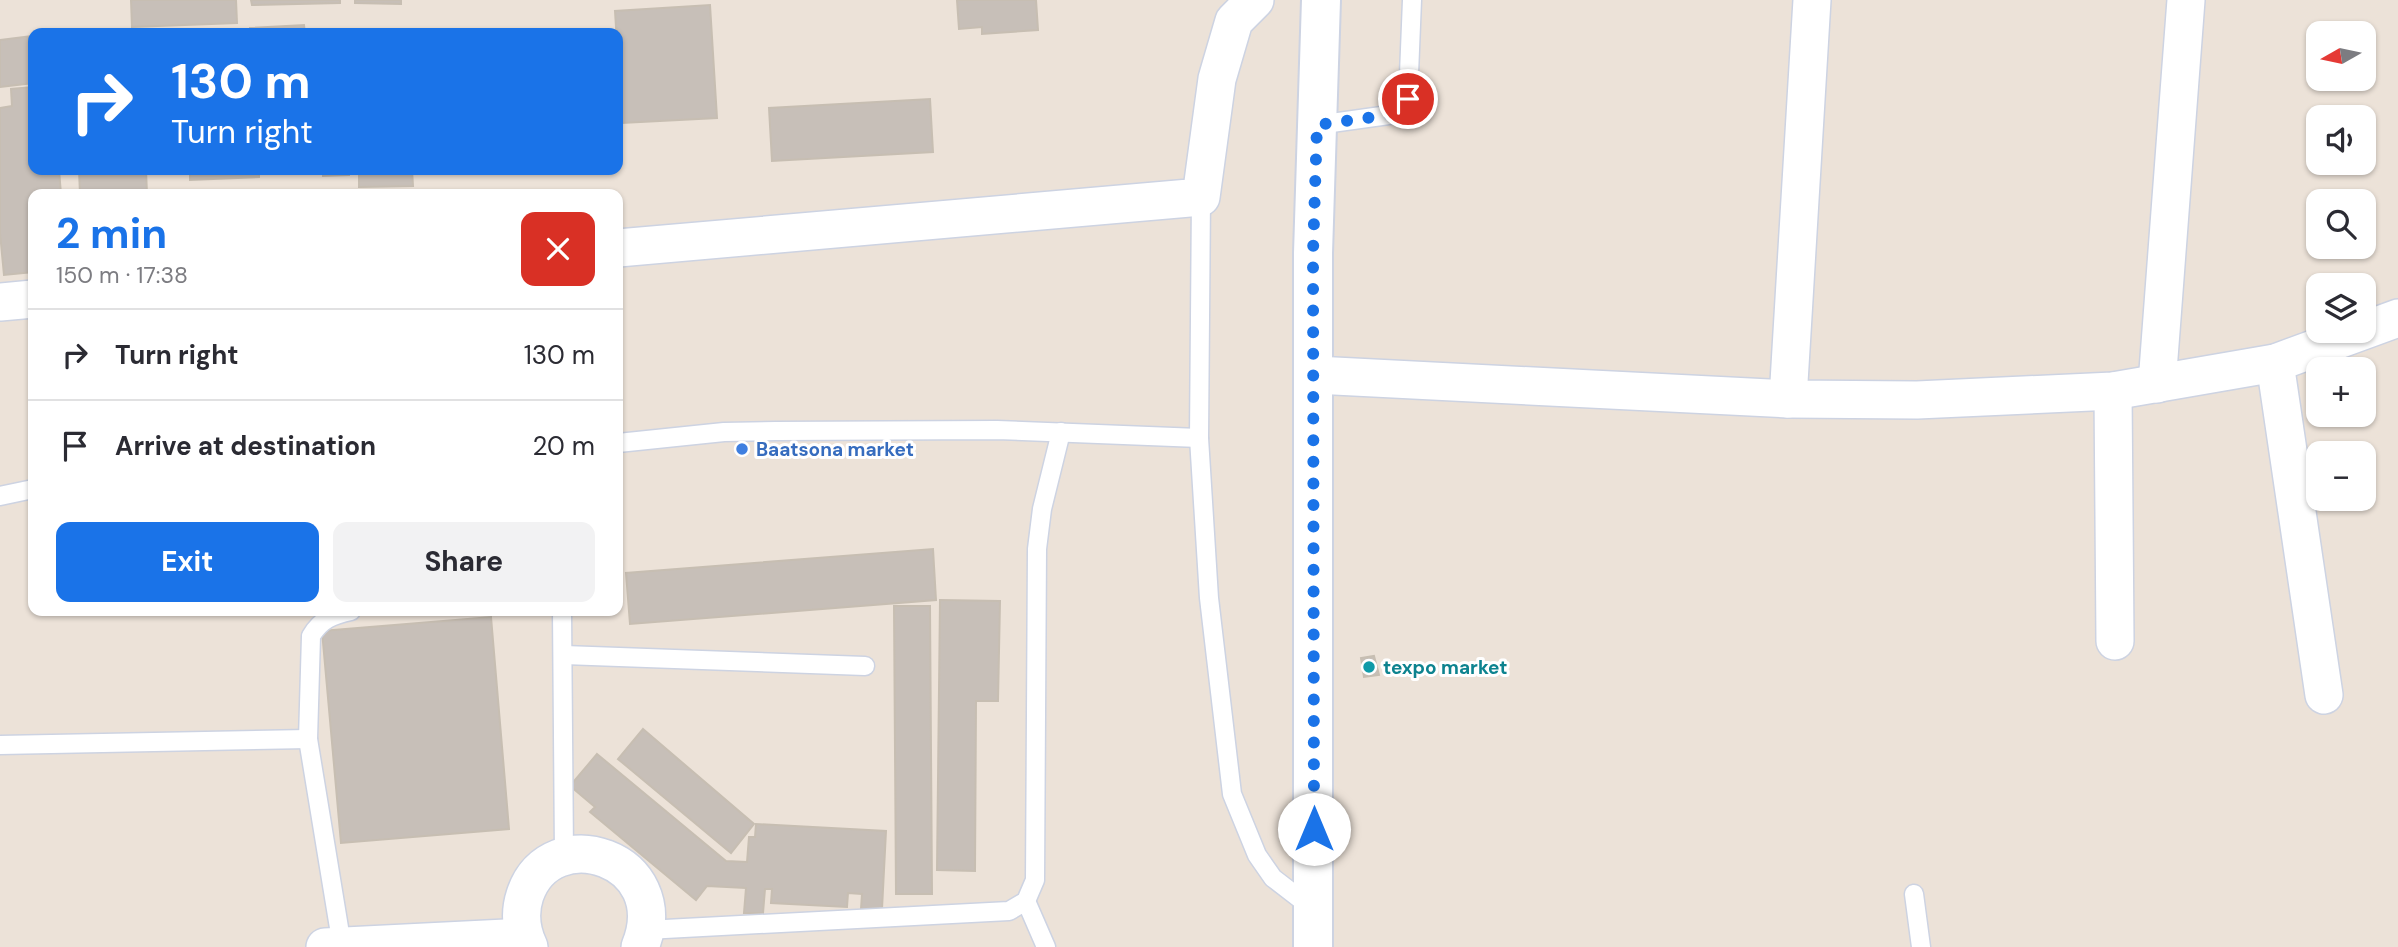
<!DOCTYPE html>
<meta charset="utf-8">
<style>
body{margin:0;font-family:"DM Sans",sans-serif;background:#f2f2f3;color:#2b2b33;height:100vh;display:flex;flex-direction:column;font-size:26px;white-space:nowrap}
*{box-sizing:border-box;margin:0}
p{font-size:23px;color:#7c7c81}
.icon{flex:none;width:38px;height:38px;fill:none;stroke:currentColor;stroke-width:2;stroke-linecap:round;stroke-linejoin:round}
.map{position:relative;flex:1;overflow:hidden}
.details{position:absolute;left:28px;top:189px;width:595px;height:427px;display:flex;flex-direction:column;background:#fff;border-radius:14px;box-shadow:0 2px 5px #0004}
.details>*{flex:none}
.banner{position:absolute;left:28px;top:28px;width:595px;height:147px;border-radius:14px;box-shadow:0 2px 5px #0004;background:#1a73e8;color:#fff;overflow:hidden}
.needle{width:46px;rotate:261deg}
.tools{position:absolute;left:2306px;top:21px;display:grid;gap:14px}
.tools a{display:grid;place-items:center;width:70px;height:70px;border-radius:14px;background:#fff;box-shadow:0 2px 5px #0004;font-size:35px}
.pin{position:absolute;display:grid;place-items:center;width:60px;height:60px;color:#fff;margin:-30px;border:4px solid #fff;border-radius:50%;box-shadow:0 2px 7px #0007}
.me{position:absolute;width:77px;margin:-38px;rotate:0deg;stroke-linejoin:round;filter:drop-shadow(0 0 5px #0008)}
.turn{display:flex;align-items:center;gap:24px;height:147px;padding:0 28px;font-size:32px}
.turn .icon{width:91px;height:91px;stroke-width:2.5}
.turn b{display:block;font-size:49px;line-height:60px}
.round{display:grid;place-items:center;flex:none;width:74px;height:74px;border-radius:14px;background:#f2f2f3}
.headline{display:flex;align-items:center;justify-content:space-between;height:119px;padding:0 28px}
h1{font-size:42px;font-weight:700;line-height:52px;color:#1a73e8}
.button{display:flex;gap:14px;margin-top:auto;padding:14px 28px}
.button a{flex:1;height:80px;border-radius:14px;background:#1a73e8;color:#fff;font-size:28px;font-weight:700;line-height:80px;text-align:center}
.button a+a{background:#f2f2f3;color:#2b2b33}
ul{padding:0;list-style:none}
li{display:flex;align-items:center;gap:21px;height:91px;padding:0 28px;border-top:2px solid #e1e1e2}
li div{flex:1}
li b{display:block;font-size:26px}
li em{font-style:normal}
.map>svg:first-child{display:block}
.building{fill:#c7bfb8;stroke:#c7beb2;stroke-width:2}
.lines{fill:none;stroke-linecap:round;stroke-linejoin:round}
.service-casing{stroke:#cdd3e2;stroke-width:21}
.minor-casing{stroke:#cdd3e2;stroke-width:40}
.secondary-casing{stroke:#cdd3e2;stroke-width:42}
.service{stroke:#fff;stroke-width:18}
.minor{stroke:#fff;stroke-width:37}
.secondary{stroke:#fff;stroke-width:38}
.route{stroke:#1a73e8;stroke-width:12;stroke-dasharray:0 21.6}
.shop-dot{fill:#3f7fe0;stroke:#fff;stroke-width:2.5}
.culture-dot{fill:#0f9aa8;stroke:#fff;stroke-width:2.5}
.labels{text-anchor:middle;dominant-baseline:central;stroke-width:6;stroke-linejoin:round;paint-order:stroke}
.shop-label{font-size:19px;font-weight:bold;fill:#366cbe;stroke:#fff;text-anchor:start}
.culture-label{font-size:19px;font-weight:bold;fill:#0d838f;stroke:#fff;text-anchor:start}
</style>
<div class="map">
<svg width="2398" height="947" viewBox="0 0 2398 947">
<rect width="100%" height="100%" fill="#ece2d8"/>
<g class="building">
<polygon points="131,0 236,0 237,23 132,27"/>
<polygon points="251,0 340,0 340,3 252,5"/>
<polygon points="355,0 401,0 401,4 355,3"/>
<polygon points="957,0 1036,0 1038,30 982,34 982,27 959,29"/>
<polygon points="710,5 717,118 622,123 615,11"/>
<polygon points="304,25 305,33 250,33 250,28"/>
<polygon points="587,30 587,33 536,33 536,31"/>
<polygon points="33,36 33,83 0,87 0,40"/>
<polygon points="33,87 33,170 59,170 61,194 33,194 33,272 4,275 0,233 0,108 12,106 11,89"/>
<polygon points="930,99 933,152 772,161 769,108"/>
<polygon points="79,170 146,170 147,194 80,194"/>
<polygon points="190,170 259,170 259,177 190,180"/>
<polygon points="323,170 349,170 349,175 323,176"/>
<polygon points="359,170 412,170 413,186 359,187"/>
<polygon points="933,549 936,600 630,624 626,573"/>
<polygon points="940,600 1000,601 998,701 976,701 975,871 937,870"/>
<polygon points="894,606 930,606 932,894 896,894"/>
<polygon points="491,617 509,829 341,843 322,631"/>
<polygon points="1374,656 1379,675 1364,677 1361,658"/>
<polygon points="643,729 754,824 731,853 618,759"/>
<polygon points="597,754 726,861 747,862 749,837 755,837 756,824 886,831 882,909 861,909 862,894 848,893 847,907 771,903 772,889 765,889 763,913 744,913 746,888 707,886 696,900 590,812 595,807 570,786"/>
</g>
<g class="lines">
<g class="service-casing">
<g id="service">
<polyline points="1317,125 1396,114 1405,109 1408,99 1412,0"/>
<polyline points="1201,197 1199,438 1209,598 1232,794 1257,855 1273,878 1312,908"/>
<polyline points="618,443 724,432 776,431 997,430 1199,438"/>
<polyline points="0,496 33,489"/>
<polyline points="562,611 564,856"/>
<polyline points="564,655 865,666"/>
<polyline points="0,745 308,739"/>
<polyline points="1914,894 1921,947"/>
<polyline points="1026,901 1046,947"/>
<polyline points="646,930 1009,911 1026,901 1035,880 1037,549 1042,509 1061,432"/>
<path d="M342 946 308 739 311 636C321 619 333 615 351 611"/>
</g>
</g>
<g class="minor-casing">
<g id="minor">
<polyline points="618,248 1201,197 1217,79 1234,21 1255,0"/>
<polyline points="0,302 33,299"/>
<polyline points="2275,363 2324,695"/>
<polyline points="1315,375 1788,399 1917,400 2113,391 2275,363 2398,318"/>
<polyline points="2157,384 2186,0"/>
<polyline points="2113,391 2115,641"/>
<polyline points="1788,399 1812,0"/>
<polyline points="325,947 524,937"/>
<path d="M529 947C521 930 519 913 525 895 551 818 676 858 640 947"/>
</g>
</g>
<g class="secondary-casing">
<polyline id="secondary" points="1313,947 1313,253 1321,0"/>
</g>
<use href="#service" class="service"/>
<use href="#minor" class="minor"/>
<use href="#secondary" class="secondary"/>
</g>
<g class="lines">
<polyline class="route" points="1314,829 1313,253 1317,125 1396,114 1405,109 1408,99"/>
</g>
<circle class="shop-dot" cx="742" cy="449" r="7"/>
<circle class="culture-dot" cx="1369" cy="667" r="7"/>
<g class="labels">
<g class="shop-label">
<text x="756" y="449">Baatsona market</text>
</g>
<g class="culture-label">
<text x="1383" y="667">texpo market</text>
</g>
</g>
</svg>
<div class="tools">
<a><svg class="needle" viewBox="-14 -14 28 28"><path d="M0-13l5 13h-10z" fill="#e53935"/><path d="M0 13l5-13h-10z" fill="#7c7c81"/></svg></a>
<a><svg class="icon" aria-label="sound" viewBox="0 0 24 24"><path d="M4 9h4l5-4v14l-5-4H4zM17 9q2 3 0 6"/></svg></a>
<a><svg class="icon" aria-label="search" viewBox="0 0 24 24"><circle cx="10" cy="10" r="6"/><path d="M15 15l6 6"/></svg></a>
<a><svg class="icon" aria-label="layers" viewBox="0 0 24 24"><path d="M12 4l9 5-9 5-9-5zM3 14l9 5 9-5"/></svg></a>
<a>+</a>
<a>−</a>
</div>
<div class="pin" style="left:1408px;top:99px;background:#d93025"><svg class="icon" aria-label="arrive" viewBox="0 0 24 24"><path d="M6 21V4h12l-3 4 3 4H6"/></svg></div>
<svg class="me" style="left:1314px;top:829px" viewBox="-20 -20 40 40"><circle r="19" fill="#fff"/><path d="M0-13L10 11 0 6-10 11z" fill="#1a73e8"/></svg>
<div class="banner">
<div class="turn"><svg class="icon" aria-label="right" viewBox="0 0 24 24"><path d="M7 20v-9h11M14 6l5 5-5 5"/></svg><div><b>130 m</b>Turn right</div></div>
</div>
<section class="details">
<div class="headline"><div><h1>2 min</h1><p>150 m · 17:38</p></div><a class="round" style="background:#d93025;color:#fff"><svg class="icon" aria-label="close" viewBox="0 0 24 24"><path d="M6 6l12 12M18 6L6 18"/></svg></a></div>
<ul>
<li><svg class="icon" aria-label="right" viewBox="0 0 24 24"><path d="M7 20v-9h11M14 6l5 5-5 5"/></svg><div><b>Turn right</b></div><em>130 m</em></li>
<li><svg class="icon" aria-label="arrive" viewBox="0 0 24 24"><path d="M6 21V4h12l-3 4 3 4H6"/></svg><div><b>Arrive at destination</b></div><em>20 m</em></li>
</ul>
<div class="button"><a>Exit</a><a>Share</a></div>
</section>
</div>
